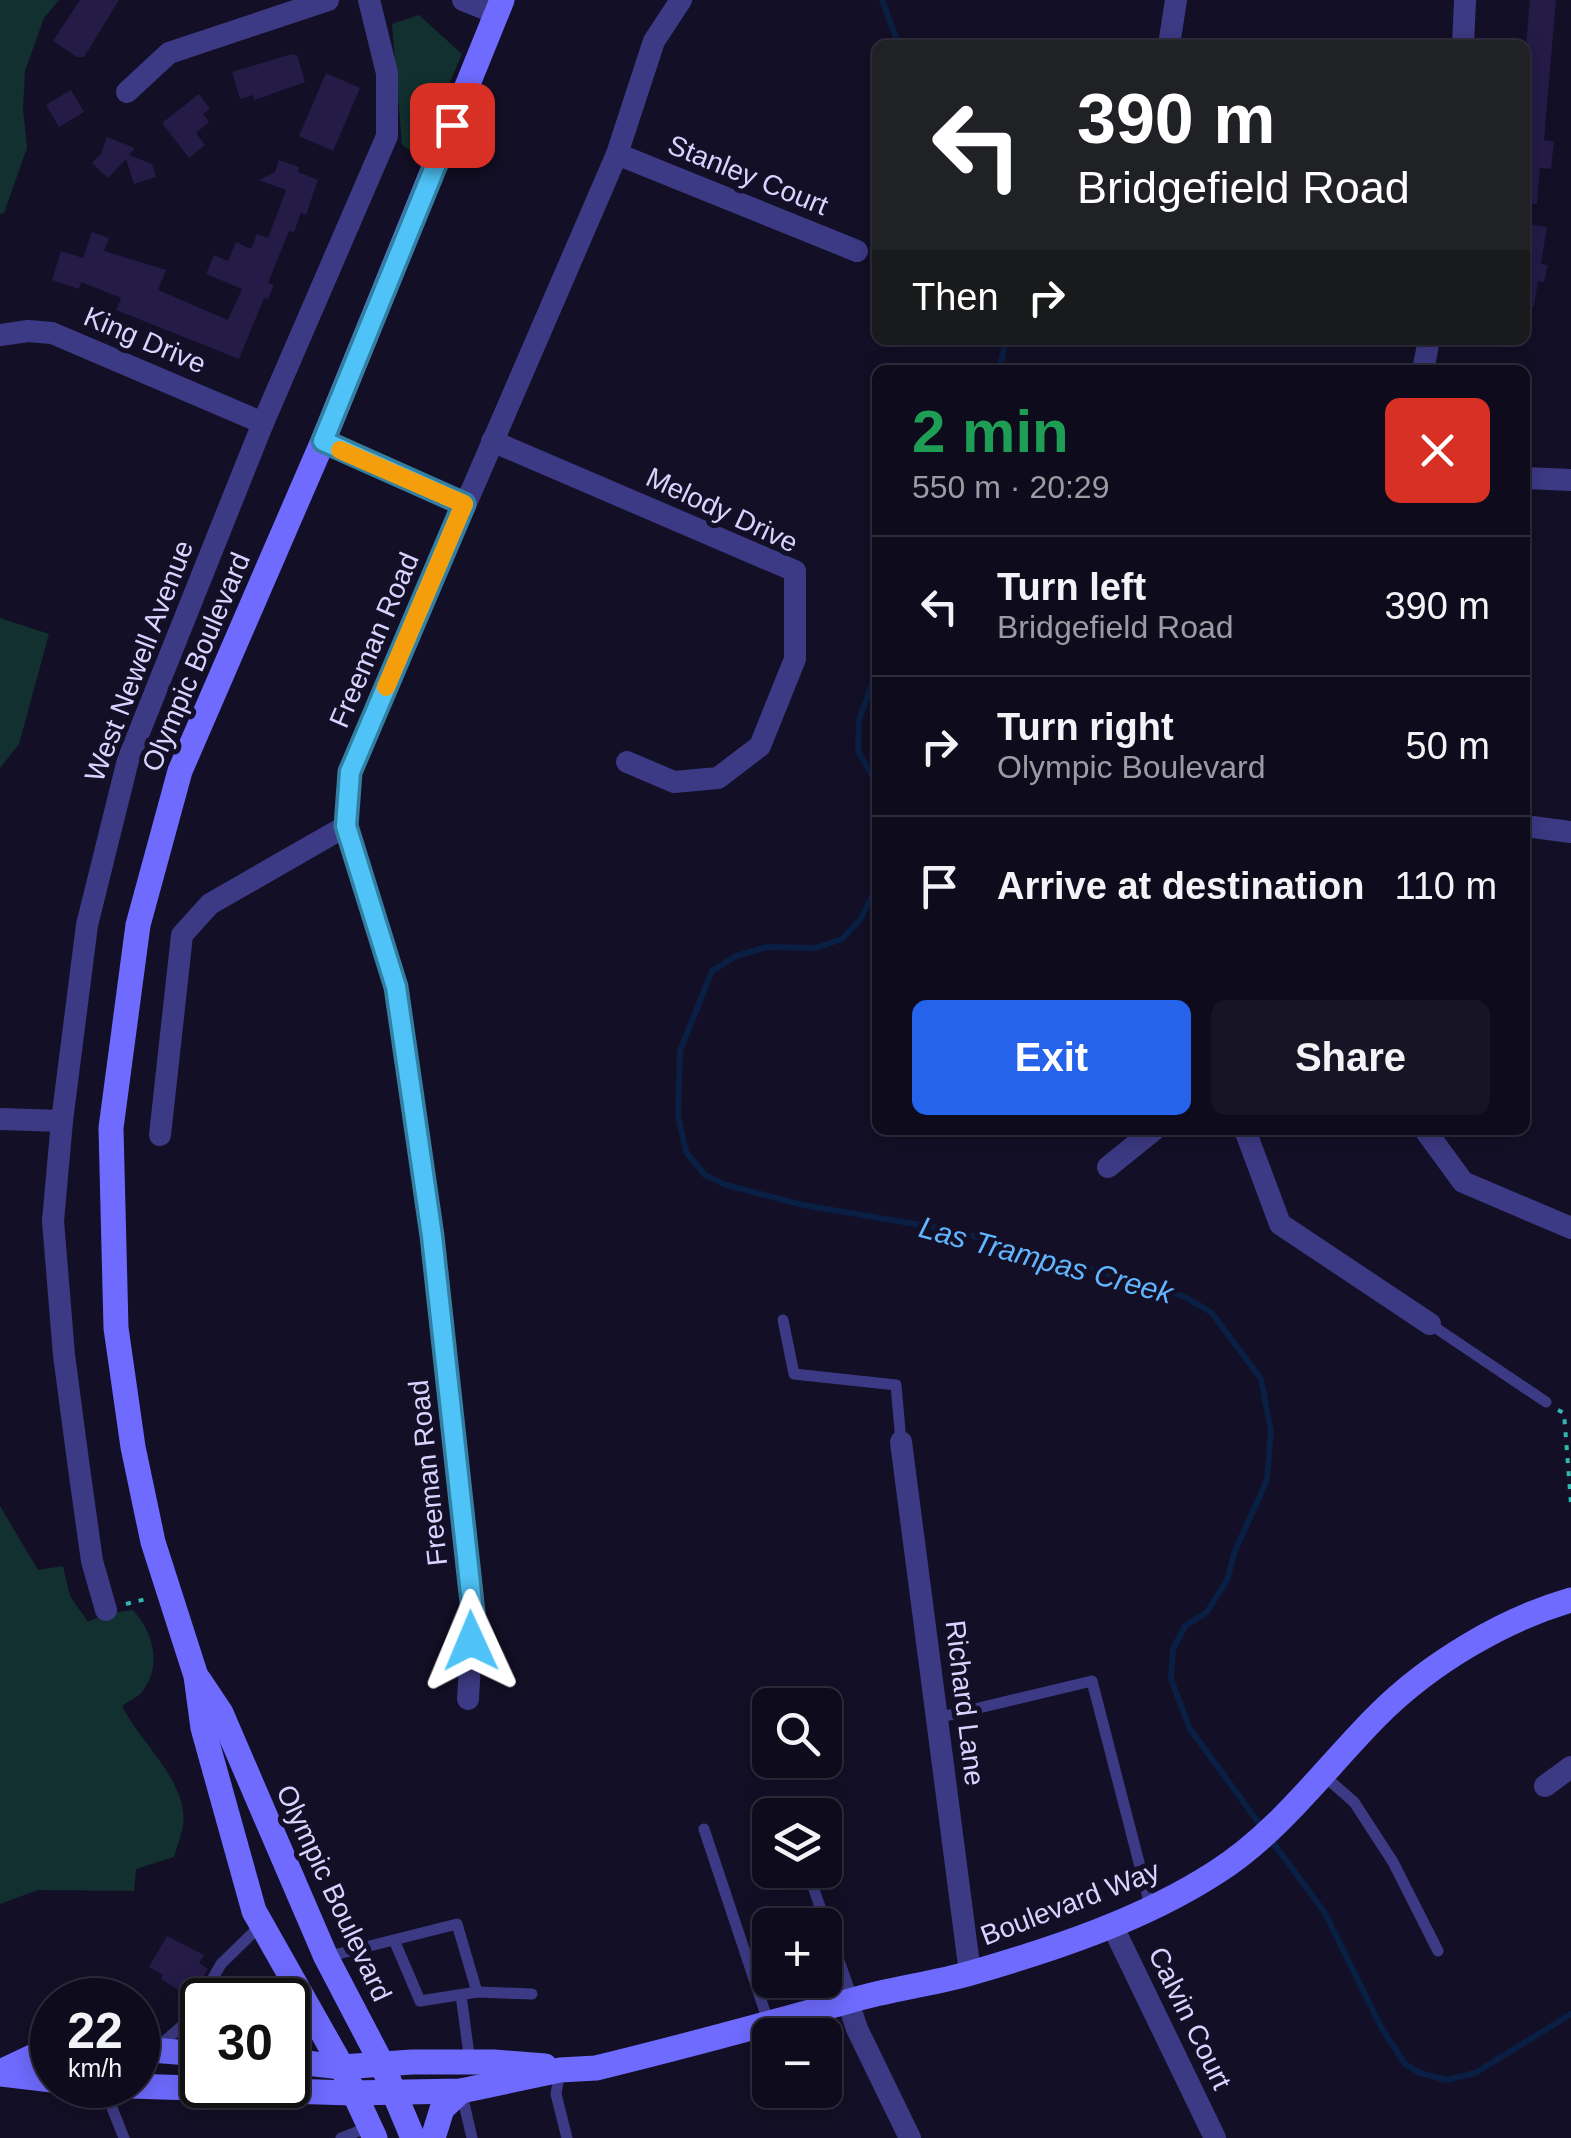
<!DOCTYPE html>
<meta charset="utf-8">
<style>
body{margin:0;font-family:Arial,sans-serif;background:#171425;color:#f1f3f6;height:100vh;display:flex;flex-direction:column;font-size:38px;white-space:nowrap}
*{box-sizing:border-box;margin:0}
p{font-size:32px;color:#9b9ba3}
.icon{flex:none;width:55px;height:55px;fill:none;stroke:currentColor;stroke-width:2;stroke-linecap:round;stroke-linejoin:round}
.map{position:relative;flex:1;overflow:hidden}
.side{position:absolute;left:872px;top:365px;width:658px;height:770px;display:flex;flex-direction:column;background:#0e0b1c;border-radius:15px;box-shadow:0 5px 25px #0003,0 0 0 2px #2e2b3b}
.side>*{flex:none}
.hud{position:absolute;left:872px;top:40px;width:658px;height:305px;border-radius:15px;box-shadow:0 5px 25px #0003,0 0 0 2px #2e2b3b;background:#202124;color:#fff;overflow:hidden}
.buttons{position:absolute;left:752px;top:1688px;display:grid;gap:20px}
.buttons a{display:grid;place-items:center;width:90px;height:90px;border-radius:15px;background:#0e0b1c;box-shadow:0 5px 25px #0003,0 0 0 2px #2e2b3b;font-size:50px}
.speed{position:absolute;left:30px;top:1978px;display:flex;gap:20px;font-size:50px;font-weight:700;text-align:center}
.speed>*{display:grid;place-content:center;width:130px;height:130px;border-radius:50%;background:#0e0b1c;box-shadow:0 5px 25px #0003,0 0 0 2px #2e2b3b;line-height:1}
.speed small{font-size:25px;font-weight:400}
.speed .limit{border:5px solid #111;border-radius:15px;background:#fff;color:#111}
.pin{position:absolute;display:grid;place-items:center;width:85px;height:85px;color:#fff;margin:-42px;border-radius:20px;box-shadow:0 5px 15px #0006}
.me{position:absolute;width:110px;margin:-55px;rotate:359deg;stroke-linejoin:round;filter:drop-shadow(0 0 8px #0008)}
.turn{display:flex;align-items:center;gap:35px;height:210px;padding:0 40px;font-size:45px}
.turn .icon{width:130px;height:130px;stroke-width:2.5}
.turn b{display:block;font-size:70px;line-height:85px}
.then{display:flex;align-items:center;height:95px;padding:0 40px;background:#0003;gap:20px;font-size:38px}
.round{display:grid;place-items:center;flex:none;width:105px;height:105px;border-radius:15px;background:#171425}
.headline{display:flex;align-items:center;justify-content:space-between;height:170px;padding:0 40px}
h1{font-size:60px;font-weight:800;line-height:75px;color:#1e9e55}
.primary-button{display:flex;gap:20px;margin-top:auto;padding:20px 40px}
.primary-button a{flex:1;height:115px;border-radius:15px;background:#2563eb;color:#fff;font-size:40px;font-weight:800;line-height:115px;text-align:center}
.primary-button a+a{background:#171425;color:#f1f3f6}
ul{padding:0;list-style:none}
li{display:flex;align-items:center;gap:30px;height:140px;padding:0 40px;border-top:2px solid #2e2b3b}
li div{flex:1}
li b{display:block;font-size:38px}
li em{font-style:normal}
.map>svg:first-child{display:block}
.green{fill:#12302f}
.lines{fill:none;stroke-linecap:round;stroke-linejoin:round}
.stream{stroke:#0a1f44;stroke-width:6}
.building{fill:#241b47}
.path{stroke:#2fb8b0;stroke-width:4;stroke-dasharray:5 8;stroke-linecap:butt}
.lane{stroke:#3d3a85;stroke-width:11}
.street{stroke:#3d3a85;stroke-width:22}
.secondary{stroke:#6f6bff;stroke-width:25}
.route-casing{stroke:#337fa1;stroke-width:25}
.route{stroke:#4fc3f7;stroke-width:18}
.slow{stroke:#f59e0b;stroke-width:18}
.labels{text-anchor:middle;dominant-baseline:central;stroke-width:10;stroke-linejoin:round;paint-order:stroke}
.street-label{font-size:28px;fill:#d9d4ff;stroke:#130f26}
.water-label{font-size:30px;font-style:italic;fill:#62b6ff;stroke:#130f26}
</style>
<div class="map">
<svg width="1571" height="2138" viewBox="0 0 1571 2138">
<rect width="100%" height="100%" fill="#130f26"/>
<g class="green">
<polygon points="0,0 59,0 44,18 25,71 23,109 27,148 4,213 0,214"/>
<polygon points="419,15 462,54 418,156 402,145 392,24"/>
<polygon points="0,618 49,634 19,744 0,768"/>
<path d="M0 1506 38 1570 63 1566 70 1596 88 1622 105 1614 133 1610C153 1633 163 1664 142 1692 138 1697 127 1702 122 1706 140 1743 189 1782 183 1826 181 1836 177 1847 174 1857L136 1869 134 1891 38 1890 0 1904Z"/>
</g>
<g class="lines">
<g class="stream">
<polyline points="882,0 899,45"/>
<polyline points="999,370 1006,340"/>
<polyline points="878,667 859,720 858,751 874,779 878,815"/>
<polyline points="878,849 873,894 860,920 842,939 816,948 767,947 736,956 712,971 680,1051 678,1115 686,1152 705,1175 726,1185 803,1205 933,1227 1001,1242 1183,1296 1211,1312 1261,1379 1271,1431 1267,1480 1235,1551 1227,1580 1207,1612 1185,1626 1173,1649 1171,1679 1190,1729 1261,1826"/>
<polyline points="1271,1840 1325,1913 1381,2027 1405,2064 1420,2073 1446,2080 1475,2073 1571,2014"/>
</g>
</g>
<g class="building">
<polygon points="80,0 119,0 84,57 77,57 53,41"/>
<polygon points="1530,0 1556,0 1544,140 1554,141 1551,169 1540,168 1537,204 1525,203 1525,55"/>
<polygon points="292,54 297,55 305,82 255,100 253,95 240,99 232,72"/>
<polygon points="326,73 360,88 333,151 299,136"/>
<polygon points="71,90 84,112 59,127 46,105"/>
<polygon points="199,94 210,109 203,114 209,122 196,133 205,145 189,158 162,123"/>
<polygon points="107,137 135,148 129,155 152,164 156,177 134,184 126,159 108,178 92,163 101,154"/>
<polygon points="279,160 299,167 298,172 318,180 306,215 301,213 294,232 289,231 268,283 274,285 268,299 264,298 239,359 116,310 121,298 81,282 79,289 52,280 61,251 83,258 92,232 109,238 104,251 166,270 158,290 228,320 242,289 206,274 214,255 228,261 236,242 251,249 257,234 268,238 286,190 259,180 275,172"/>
<polygon points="1525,223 1547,227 1541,264 1548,265 1544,282 1538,281 1534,307 1525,306"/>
<polygon points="167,1936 204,1955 199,1963 208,1969 191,1998 161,1979 163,1975 149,1967"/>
</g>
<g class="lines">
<g class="path">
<polyline points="1558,1410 1564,1413 1571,1504"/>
<polyline points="126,1604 146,1599"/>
</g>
<g class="lane">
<polyline points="783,1320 794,1374 896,1385 901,1442"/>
<polyline points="1430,1324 1546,1402"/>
<polyline points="937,1718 1092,1681 1151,1909"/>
<polyline points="1323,1775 1354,1802 1393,1862 1438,1951"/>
<polyline points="704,1829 769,2024"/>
<polyline points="807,1870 853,2000"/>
<path d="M326 1957C370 1946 413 1935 457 1924L477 1992 420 2001 394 1940"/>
<polyline points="477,1992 532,1994"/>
<polyline points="461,1995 470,2062"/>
<polyline points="159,2046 189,2020 221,1964 261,1925"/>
<polyline points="560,2070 556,2094 567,2138"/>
<polyline points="103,2085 124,2138"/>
<polyline points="462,2095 472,2138"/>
<polyline points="341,2138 369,2127"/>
</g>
<g class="street">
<polyline points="463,0 498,14"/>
<polyline points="1169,45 1176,0"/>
<polyline points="1463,45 1465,0"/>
<polyline points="127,92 169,53 328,0"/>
<polyline points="617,154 857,251"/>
<polyline points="0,335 28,331 52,333 263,423"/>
<polyline points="1423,370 1429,340"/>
<polyline points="323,441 464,504"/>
<polyline points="492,441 795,571 795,659 760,746 718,778 674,782 627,762"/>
<polyline points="1525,478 1571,480"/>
<polyline points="1525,826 1571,832"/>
<polyline points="0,1119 62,1121"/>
<polyline points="1245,1130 1280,1224 1430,1324"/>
<polyline points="1425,1130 1463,1182 1571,1228"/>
<polyline points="160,1135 182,935 210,904 346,826"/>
<polyline points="1108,1167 1154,1130"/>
<polyline points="901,1442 970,1973"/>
<polyline points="106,1610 92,1561 78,1461 64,1355 53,1221 62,1121 87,925 128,760 263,423 387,136 387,73 369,0"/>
<polyline points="468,1699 473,1611 432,1236 396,987 346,826 350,772 617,154 654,41 681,0"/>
<polyline points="1545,1786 1571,1767"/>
<polyline points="1112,1925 1215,2138"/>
<polyline points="848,2002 857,2029 910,2138"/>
</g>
<g class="secondary">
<polyline points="199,1680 221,1713 326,1957 382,2064 413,2138"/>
<polyline points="283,1987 294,2014 288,2043"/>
<polyline points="138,2049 202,2054"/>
<polyline points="288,2061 342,2067 412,2062 494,2062 545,2066"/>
<polyline points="0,2072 36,2055 52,2054"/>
<polyline points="0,2074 52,2080"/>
<path d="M99 2085 352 2093 461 2091 560 2070 596 2068C682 2047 767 2024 853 2000 891 1989 932 1984 971 1973 1054 1949 1142 1920 1215 1873 1279 1833 1325 1768 1378 1715 1429 1664 1502 1620 1571 1600"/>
<polyline points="375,2138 342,2067 254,1911 203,1728 196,1676 153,1542 133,1447 116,1328 111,1128 138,925 180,771 323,441 502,0"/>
<polyline points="433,2138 442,2109 461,2091"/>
</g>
</g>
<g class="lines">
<g class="route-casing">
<polyline id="route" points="452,125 323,441 464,504 350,772 346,826 396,987 432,1236 473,1612 471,1641"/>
</g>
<use href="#route" class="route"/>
<polyline class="slow" points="340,450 464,504 386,687"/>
</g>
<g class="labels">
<g class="street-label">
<text transform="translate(748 175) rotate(22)">Stanley Court</text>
<text transform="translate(145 340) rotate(23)">King Drive</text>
<text transform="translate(722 510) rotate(25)">Melody Drive</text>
<text transform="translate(374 640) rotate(-67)">Freeman Road</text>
<text transform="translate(139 661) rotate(-69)">West Newell Avenue</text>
<text transform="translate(196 662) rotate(-67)">Olympic Boulevard</text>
<text transform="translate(428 1473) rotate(-96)">Freeman Road</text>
<text transform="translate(965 1703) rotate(83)">Richard Lane</text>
<text transform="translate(334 1893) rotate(65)">Olympic Boulevard</text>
<text transform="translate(1070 1903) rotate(-21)">Boulevard Way</text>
<text transform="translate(1190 2018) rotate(64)">Calvin Court</text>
</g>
<g class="water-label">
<text transform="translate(1046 1260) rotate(15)">Las Trampas Creek</text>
</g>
</g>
</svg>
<div class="buttons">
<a><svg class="icon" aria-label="search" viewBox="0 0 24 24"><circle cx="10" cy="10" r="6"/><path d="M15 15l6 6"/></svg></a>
<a><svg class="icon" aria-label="layers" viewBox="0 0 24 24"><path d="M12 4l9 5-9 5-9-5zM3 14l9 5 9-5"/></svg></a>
<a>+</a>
<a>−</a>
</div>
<div class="speed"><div>22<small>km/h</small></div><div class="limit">30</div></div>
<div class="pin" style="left:452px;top:125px;background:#d93025"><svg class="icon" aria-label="arrive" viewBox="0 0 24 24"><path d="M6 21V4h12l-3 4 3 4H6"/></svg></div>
<svg class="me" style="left:471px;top:1641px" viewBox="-20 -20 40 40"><path d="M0-17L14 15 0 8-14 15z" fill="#4fc3f7" stroke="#fff" stroke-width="4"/></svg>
<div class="hud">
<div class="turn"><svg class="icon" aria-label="left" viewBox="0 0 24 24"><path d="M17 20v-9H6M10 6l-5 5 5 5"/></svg><div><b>390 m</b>Bridgefield Road</div></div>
<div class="then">Then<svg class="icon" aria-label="right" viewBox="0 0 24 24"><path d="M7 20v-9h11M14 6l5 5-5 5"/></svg></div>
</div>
<section class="side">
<div class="headline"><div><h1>2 min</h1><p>550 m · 20:29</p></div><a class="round" style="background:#d93025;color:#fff"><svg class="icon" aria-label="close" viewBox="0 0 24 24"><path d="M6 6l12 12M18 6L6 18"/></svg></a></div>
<ul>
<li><svg class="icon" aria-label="left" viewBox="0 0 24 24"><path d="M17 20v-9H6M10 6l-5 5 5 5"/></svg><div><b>Turn left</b><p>Bridgefield Road</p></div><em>390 m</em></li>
<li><svg class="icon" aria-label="right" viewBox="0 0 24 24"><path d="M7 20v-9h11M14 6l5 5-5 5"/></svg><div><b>Turn right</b><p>Olympic Boulevard</p></div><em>50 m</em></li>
<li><svg class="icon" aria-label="arrive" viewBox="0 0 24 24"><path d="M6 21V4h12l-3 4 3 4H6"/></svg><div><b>Arrive at destination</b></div><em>110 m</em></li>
</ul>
<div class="primary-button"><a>Exit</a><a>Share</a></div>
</section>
</div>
